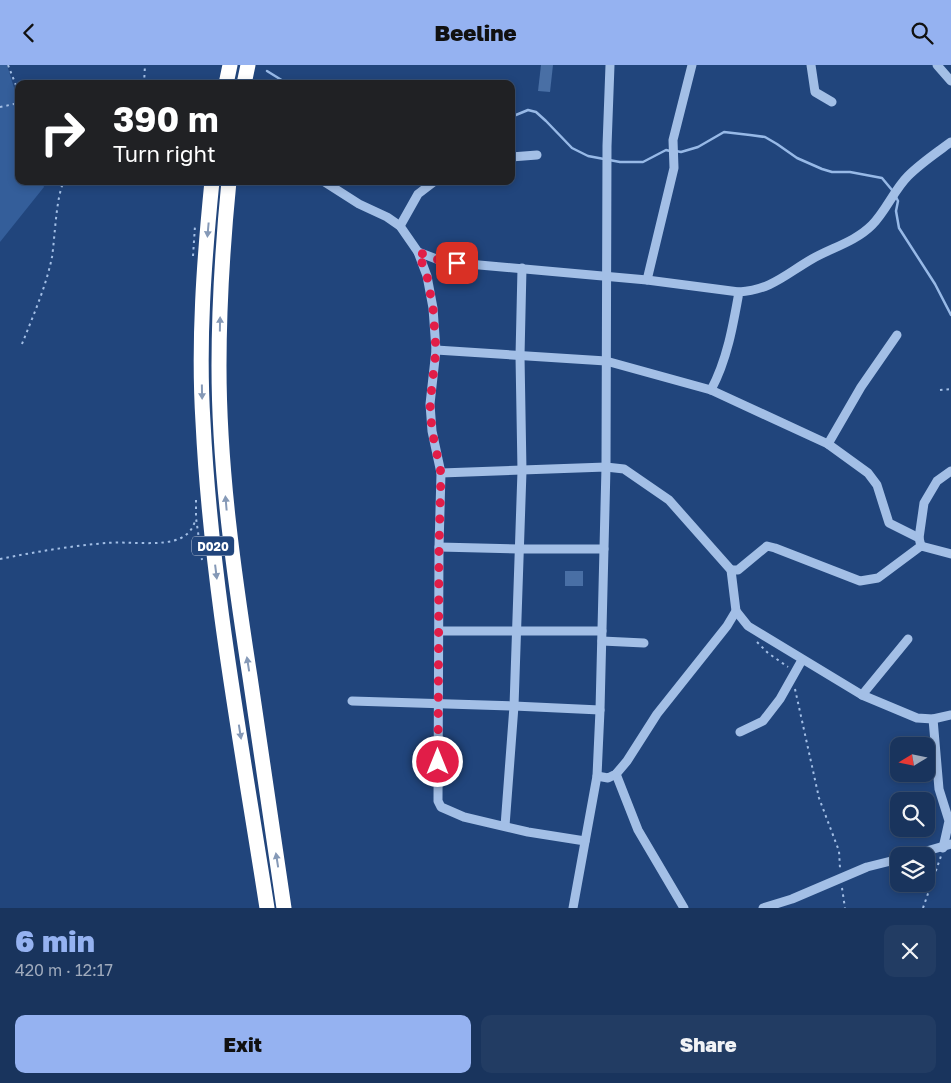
<!DOCTYPE html>
<meta charset="utf-8">
<style>
body{margin:0;font-family:"Golos Text",sans-serif;background:#223c63;color:#f1f3f6;height:100vh;display:flex;flex-direction:column;font-size:19px;white-space:nowrap}
*{box-sizing:border-box;margin:0}
p{font-size:16px;color:#9faabc}
.icon{flex:none;width:28px;height:28px;fill:none;stroke:currentColor;stroke-width:2;stroke-linecap:round;stroke-linejoin:round}
.map{position:relative;height:843px;overflow:hidden}
.details{display:flex;flex-direction:column;background:#19345d;flex:1}
.details>*{flex:none}
.guide{position:absolute;left:15px;top:15px;width:500px;height:105px;border-radius:10px;box-shadow:0 2px 8px #0003,0 0 0 1px #374f72;background:#202124;color:#fff;overflow:hidden}
.needle{width:32px;rotate:260deg}
.controls{position:absolute;left:890px;top:672px;display:grid;gap:10px}
.controls a{display:grid;place-items:center;width:45px;height:45px;border-radius:10px;background:#19345d;box-shadow:0 2px 8px #0003,0 0 0 1px #374f72;font-size:25px}
.pin{position:absolute;display:grid;place-items:center;width:42px;height:42px;color:#fff;margin:-21px;border-radius:10px;box-shadow:0 2px 8px #0006}
.me{position:absolute;width:55px;margin:-28px;rotate:0deg;stroke-linejoin:round;filter:drop-shadow(0 0 4px #0008)}
.turn{display:flex;align-items:center;gap:18px;height:105px;padding:0 15px;font-size:22px}
.turn .icon{width:65px;height:65px;stroke-width:2.5}
.turn b{display:block;font-size:35px;line-height:42px}
.round{display:grid;place-items:center;flex:none;width:52px;height:52px;border-radius:10px;background:#223c63}
.summary{display:flex;align-items:center;justify-content:space-between;height:85px;padding:0 15px}
h1{font-size:30px;font-weight:800;line-height:38px;color:#95b2f1}
.primary-button{display:flex;gap:10px;margin-top:auto;padding:10px 15px}
.primary-button a{flex:1;height:58px;border-radius:10px;background:#95b2f1;color:#111;font-size:20px;font-weight:800;line-height:58px;text-align:center}
.primary-button a+a{background:#223c63;color:#f1f3f6}
header{display:flex;justify-content:space-between;align-items:center;height:65px;padding:0 15px;background:#95b2f1;color:#111;font-size:22px;font-weight:800}
.map>svg:first-child{display:block}
.green{fill:#345e9a}
.lines{fill:none;stroke-linecap:round;stroke-linejoin:round}
.stream{stroke:#97b9e7;stroke-width:2.5}
.building{fill:#496fa5}
.path{stroke:#a3bfe6;stroke-width:2;stroke-dasharray:2.5 4;stroke-linecap:butt}
.minor{stroke:#a3bfe6;stroke-width:9}
.highway{stroke:#fff;stroke-width:15}
.oneway{fill:#8599b7}
.route{stroke:#e11d48;stroke-width:9;stroke-dasharray:0 16.2}
.labels{text-anchor:middle;dominant-baseline:central;stroke-width:5;stroke-linejoin:round;paint-order:stroke}
.shield{fill:#21457c;stroke:#bcc7d8;stroke-width:1}
.shield-label{font-size:12px;font-weight:bold;fill:#fff}
</style>
<header><svg class="icon" aria-label="back" viewBox="0 0 24 24"><path d="M15 5l-7 7 7 7"/></svg>Beeline<svg class="icon" aria-label="search" viewBox="0 0 24 24"><circle cx="10" cy="10" r="6"/><path d="M15 15l6 6"/></svg></header>
<div class="map">
<svg width="951" height="843" viewBox="0 0 951 843">
<rect width="100%" height="100%" fill="#21457c"/>
<polygon class="green" points="0,0 7,0 19,39 19,116 42,116 44,122 0,177"/>
<g class="lines">
<g class="stream">
<polyline points="267,6 288,19"/>
<polyline points="511,52 528,45 536,47 546,56 572,83 588,91 620,97 643,97 666,85 670,86"/>
<polyline points="676,86 681,87 698,82 724,67 750,70 765,72 777,79 797,93 822,104 832,107 850,107 882,113 892,125"/>
<polyline points="895,130 898,136 896,146 899,163 935,219 951,250"/>
</g>
</g>
<g class="building">
<polygon points="541,0 553,0 550,27 538,26"/>
<rect x="565" y="506" width="18" height="15"/>
</g>
<g class="lines">
<g class="path">
<polyline points="8,0 19,28"/>
<polyline points="144,19 145,0"/>
<polyline points="0,42 19,38"/>
<polyline points="193,191 195,161"/>
<path d="M22 279C33 251 46 222 52 192 55 172 56 132 64 116"/>
<polyline points="940,325 951,324"/>
<polyline points="196,435 196,453 202,495"/>
<path d="M0 494C35 487 70 481 106 478 127 476 163 482 181 473 189 469 193 463 195 456"/>
<polyline points="757,577 768,588 788,602"/>
<polyline points="795,624 819,733 839,786 840,803"/>
<polyline points="842,823 845,843"/>
<polyline points="923,843 941,791"/>
</g>
<g class="minor">
<polyline points="811,0 815,27 832,37"/>
<polyline points="937,0 951,16"/>
<polyline points="511,92 537,90"/>
<polyline points="323,116 359,139 387,152 400,161 418,187 427,211 433,243 436,285 430,339 432,366 441,408 439,482 438,736 441,742 464,752 528,767 585,776"/>
<polyline points="400,161 418,129 435,116"/>
<polyline points="418,187 439,195 457,198 647,215 739,227"/>
<polyline points="647,215 674,103 673,75 692,0"/>
<polyline points="436,285 606,296 711,325 828,379 868,408 877,420 889,458 919,473 921,481"/>
<path d="M711 325C727 295 733 261 739 227 771 225 786 209 812 194 831 183 855 177 872 160 886 146 894 125 908 111 921 98 936 88 951 77"/>
<polyline points="828,379 861,322 897,270"/>
<polyline points="441,408 606,402 624,404 669,435 731,505 736,546 727,561 657,649 627,696 616,709 608,713 597,711"/>
<polyline points="919,473 924,438 937,416 951,406"/>
<polyline points="439,482 519,484 604,484"/>
<polyline points="731,505 738,505 767,481 775,483 860,516 878,513 921,481 951,489"/>
<polyline points="736,546 748,561 862,630 917,653 933,654 951,650"/>
<polyline points="439,566 602,566"/>
<polyline points="602,576 644,578"/>
<polyline points="862,630 908,574"/>
<polyline points="352,636 514,641 600,645"/>
<polyline points="933,654 939,724 949,756 943,783"/>
<polyline points="740,667 763,656 780,634 802,595"/>
<polyline points="616,709 638,765 684,843"/>
<polyline points="505,761 514,641 522,406 520,291 522,203"/>
<polyline points="909,791 951,779"/>
<polyline points="573,843 597,711 600,645 606,402 607,81 610,0"/>
<polyline points="763,843 792,834 867,802 899,794"/>
</g>
<g class="highway">
<polyline points="226,19 230,0"/>
<polyline points="244,19 248,0"/>
<path d="M212 116C204 196 198 277 203 357 211 520 242 682 267 843"/>
<path d="M229 116C223 177 219 239 219 301 219 405 234 509 250 612 261 689 273 766 284 843"/>
</g>
</g>
<defs><path id="oneway-solid" d="M-6-.8H1V-3.2L6.5 0L1 3.2V.8H-6Z" transform="scale(1.25)"/></defs>
<g class="oneway">
<use href="#oneway-solid" transform="translate(208 165) rotate(95)"/>
<use href="#oneway-solid" transform="translate(220 259) rotate(-89)"/>
<use href="#oneway-solid" transform="translate(202 327) rotate(89)"/>
<use href="#oneway-solid" transform="translate(226 438) rotate(-95)"/>
<use href="#oneway-solid" transform="translate(216 507) rotate(83)"/>
<use href="#oneway-solid" transform="translate(248 599) rotate(-99)"/>
<use href="#oneway-solid" transform="translate(240 667) rotate(81)"/>
<use href="#oneway-solid" transform="translate(277 795) rotate(-99)"/>
</g>
<g class="lines">
<polyline class="route" points="438,697 439,482 441,408 432,366 430,339 436,285 433,243 427,211 418,187 439,195 457,198"/>
</g>
<g class="labels">
<rect class="shield" x="192" y="471.5" width="42" height="19" rx="4"/>
<g class="shield-label">
<text x="213" y="481">D020</text>
</g>
</g>
</svg>
<div class="controls">
<a><svg class="needle" viewBox="-14 -14 28 28"><path d="M0-13l5 13h-10z" fill="#e53935"/><path d="M0 13l5-13h-10z" fill="#9faabc"/></svg></a>
<a><svg class="icon" aria-label="search" viewBox="0 0 24 24"><circle cx="10" cy="10" r="6"/><path d="M15 15l6 6"/></svg></a>
<a><svg class="icon" aria-label="layers" viewBox="0 0 24 24"><path d="M12 4l9 5-9 5-9-5zM3 14l9 5 9-5"/></svg></a>
</div>
<div class="pin" style="left:457px;top:198px;background:#d93025"><svg class="icon" aria-label="arrive" viewBox="0 0 24 24"><path d="M6 21V4h12l-3 4 3 4H6"/></svg></div>
<svg class="me" style="left:438px;top:697px" viewBox="-20 -20 40 40"><circle r="17" fill="#e11d48" stroke="#fff" stroke-width="3"/><path d="M0-11L8 9 0 5-8 9z" fill="#fff"/></svg>
<div class="guide">
<div class="turn"><svg class="icon" aria-label="right" viewBox="0 0 24 24"><path d="M7 20v-9h11M14 6l5 5-5 5"/></svg><div><b>390 m</b>Turn right</div></div>
</div>
</div>
<section class="details">
<div class="summary"><div><h1>6 min</h1><p>420 m · 12:17</p></div><a class="round"><svg class="icon" aria-label="close" viewBox="0 0 24 24"><path d="M6 6l12 12M18 6L6 18"/></svg></a></div>
<div class="primary-button"><a>Exit</a><a>Share</a></div>
</section>
